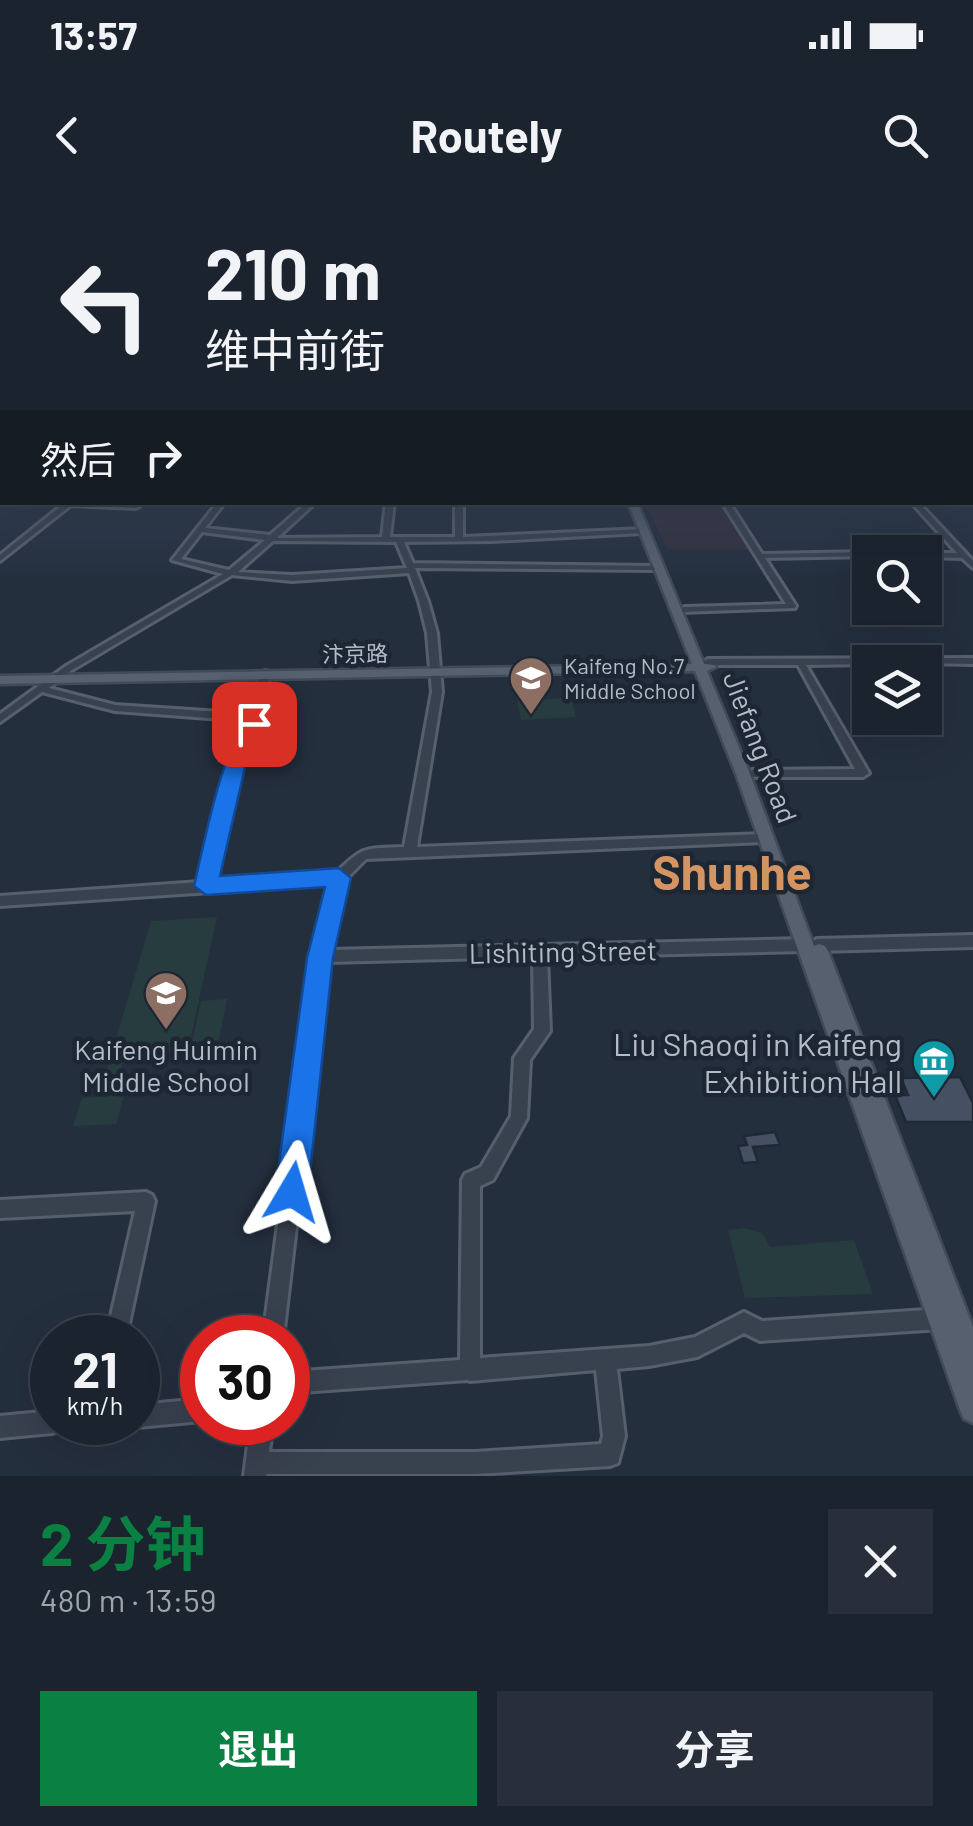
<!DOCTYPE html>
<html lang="zh">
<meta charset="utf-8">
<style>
body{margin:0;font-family:Barlow,"Noto Sans SC",sans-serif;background:#282f3a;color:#f1f3f6;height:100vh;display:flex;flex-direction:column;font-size:38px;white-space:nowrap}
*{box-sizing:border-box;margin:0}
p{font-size:32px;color:#a0a4aa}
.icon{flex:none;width:55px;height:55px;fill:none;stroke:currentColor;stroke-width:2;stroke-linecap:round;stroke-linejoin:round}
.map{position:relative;height:1276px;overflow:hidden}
.details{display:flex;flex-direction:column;background:#1b232e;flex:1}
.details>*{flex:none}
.top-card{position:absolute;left:0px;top:0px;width:975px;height:305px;box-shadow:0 10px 40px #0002,0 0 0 2px #39404a;background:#1b232e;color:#f1f3f6;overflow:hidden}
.buttons{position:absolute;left:852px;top:335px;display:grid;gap:20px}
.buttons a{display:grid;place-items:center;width:90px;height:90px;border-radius:0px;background:#1b232e;box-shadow:0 10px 40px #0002,0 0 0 2px #39404a;font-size:50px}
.speed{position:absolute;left:30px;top:1115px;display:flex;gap:20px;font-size:50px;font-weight:700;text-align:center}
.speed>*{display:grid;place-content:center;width:130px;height:130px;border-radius:50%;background:#1b232e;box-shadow:0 10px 40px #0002,0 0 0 2px #39404a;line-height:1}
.speed small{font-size:25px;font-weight:400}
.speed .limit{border:15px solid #d22;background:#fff;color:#111}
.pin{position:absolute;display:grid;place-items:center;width:85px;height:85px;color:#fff;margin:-42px;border-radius:20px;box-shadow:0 5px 15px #0006}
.me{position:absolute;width:110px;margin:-55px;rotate:7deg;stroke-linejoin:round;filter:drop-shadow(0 0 8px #0008)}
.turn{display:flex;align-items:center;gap:35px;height:210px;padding:0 40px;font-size:45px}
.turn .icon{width:130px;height:130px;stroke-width:2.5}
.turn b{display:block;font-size:70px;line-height:85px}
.then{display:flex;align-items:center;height:95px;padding:0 40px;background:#0003;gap:20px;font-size:38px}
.round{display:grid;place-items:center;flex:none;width:105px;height:105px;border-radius:0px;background:#282f3a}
.headline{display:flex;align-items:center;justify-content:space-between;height:170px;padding:0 40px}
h1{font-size:60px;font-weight:700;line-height:75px;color:#0b8043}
.action{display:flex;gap:20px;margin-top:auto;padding:20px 40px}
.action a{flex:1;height:115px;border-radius:0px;background:#0b8043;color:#fff;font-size:40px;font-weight:700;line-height:115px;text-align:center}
.action a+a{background:#282f3a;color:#f1f3f6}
.status{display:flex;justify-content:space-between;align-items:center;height:70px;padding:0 50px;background:#1b232e;direction:ltr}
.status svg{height:28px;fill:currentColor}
header{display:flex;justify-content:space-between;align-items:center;height:130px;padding:0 40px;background:#1b232e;font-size:45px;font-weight:700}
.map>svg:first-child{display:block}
.medical{fill:#32303f}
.green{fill:#263c3f}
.building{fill:#455162;stroke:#1f2835;stroke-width:2.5}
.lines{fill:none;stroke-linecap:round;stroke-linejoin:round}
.minor-casing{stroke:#565f6c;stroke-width:6}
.major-casing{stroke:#414a57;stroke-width:5}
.minor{fill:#38414e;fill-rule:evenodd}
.major{fill:#56606e;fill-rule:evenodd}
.route{fill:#1a73e8;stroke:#114b97;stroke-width:2.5}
.labels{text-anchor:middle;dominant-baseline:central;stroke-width:9;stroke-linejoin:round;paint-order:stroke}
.far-street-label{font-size:22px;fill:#b4bcc9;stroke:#1d2633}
.far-poi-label{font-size:22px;fill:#b4bcc9;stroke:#1d2633;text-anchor:start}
.street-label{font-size:28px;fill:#b4bcc9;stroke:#1d2633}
.poi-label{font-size:28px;fill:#b4bcc9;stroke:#1d2633}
.near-poi-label{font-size:32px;fill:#b4bcc9;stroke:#1d2633;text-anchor:end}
.town-label{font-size:48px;font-weight:bold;fill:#d59563;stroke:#1d2633}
</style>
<div class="status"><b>13:57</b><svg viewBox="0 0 49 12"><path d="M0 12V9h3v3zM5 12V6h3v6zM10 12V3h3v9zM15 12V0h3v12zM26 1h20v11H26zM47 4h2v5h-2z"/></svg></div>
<header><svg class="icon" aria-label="back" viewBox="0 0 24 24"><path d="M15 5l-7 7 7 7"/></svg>Routely<svg class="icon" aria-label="search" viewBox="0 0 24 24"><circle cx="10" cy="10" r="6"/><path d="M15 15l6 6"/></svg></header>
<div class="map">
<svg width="973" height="1276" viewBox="0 0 973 1276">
<rect width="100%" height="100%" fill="#242f3e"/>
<polygon class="medical" points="645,303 722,303 754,349 667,349"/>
<g class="green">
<polygon points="571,498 576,517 521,520 517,501"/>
<polygon points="217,717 188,850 125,854 119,875 105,876 151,721"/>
<polygon points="227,799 219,840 192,842 201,801"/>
<polygon points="124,895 116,924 73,926 82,898"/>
<polygon points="745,1028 762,1033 770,1047 854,1040 873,1094 745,1098 728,1030"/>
</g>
<g class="building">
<polygon points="960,877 973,903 973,922 906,922 895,895 908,895 901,878"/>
<polygon points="775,932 780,945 753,947 758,962 743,963 738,946 747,945 744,936"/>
</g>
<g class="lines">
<g class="minor-casing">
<g id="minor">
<rect x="0" y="212" width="2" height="4"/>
<rect x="972" y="215" width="1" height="4"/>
<rect x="972" y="240" width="1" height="4"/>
<polygon points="2,266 2,271 0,272 0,267"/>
<rect x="972" y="277" width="1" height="4"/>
<rect x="972" y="292" width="1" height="5"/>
<polygon points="66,302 146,302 136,308 71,305 0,361 0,355"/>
<path d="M218 302H225L205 328 270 335 308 302H316L277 338 382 337 386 302H394L390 337H455V302H463V337L645 329V333H642L492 341 404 342 413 363 657 366 661 368 657 370 415 368 428 401 437 433 442 492 417 647 766 634 772 638 766 642 366 659 345 680 329 750 806 739 811 742 817 739 973 735V747L817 751 811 748 806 751 547 757 550 831 530 860 527 918 493 980 480 986V1158L649 1146 695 1137 744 1112 762 1121 941 1109 948 1112 951 1119 948 1126 941 1129 760 1141 744 1133 697 1157 649 1166 617 1169 625 1236 618 1263 610 1266 475 1274H267L266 1276H244L251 1222H273L269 1252H475L601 1244 603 1236 596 1170 470 1181 467 1180 288 1193V1172L460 1160 462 980 465 974 481 967 511 916 514 858 534 829 533 757 327 762 283 1138H263L313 758 331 684 0 706V696L200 682 229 563 249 521 115 511 42 492 0 522V514L66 466 223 374 172 360ZM202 332 265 340 229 370 181 359ZM273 341 396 342 407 368 292 375 238 372ZM409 373 419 401 427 433 432 492 404 647C365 649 364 645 336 673L214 681 241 563 259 524 270 474 269 472 265 471 260 474 251 514 115 505 49 488 72 470 232 375 292 381Z"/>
<polygon points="722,302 729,302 762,354 870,352 873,352 870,352 870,356 765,358 796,406 795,408 682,412 682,408 685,407 786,404"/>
<polygon points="911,302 918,302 973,361 973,368 962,358 925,357 925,353 957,353"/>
<polygon points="973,458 973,464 870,462 870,464 806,465 869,573 863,577 748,577 746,574 752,570 855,569 798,465 708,465 703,462 708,459"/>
<polygon points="146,992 152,995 155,1001 126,1138 106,1138 135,1011 0,1018 0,1000"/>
<polygon points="202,1199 202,1221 138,1227 130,1222 138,1222 138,1205"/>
<polygon points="52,1211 52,1222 63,1222 60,1230 52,1233 0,1238 0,1216"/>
</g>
</g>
<g class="major-casing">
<polygon id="major" points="628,302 637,302 704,464 714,465 716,467 707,471 750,574 814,746 819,744 825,746 828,751 973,1127 973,1223 964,1219 960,1210 736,574 695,471 0,484 0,476 692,464"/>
</g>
<use href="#minor" class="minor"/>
<use href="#major" class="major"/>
</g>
<linearGradient id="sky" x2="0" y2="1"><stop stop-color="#141a22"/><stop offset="0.53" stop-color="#3f4d63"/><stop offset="1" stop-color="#3f4d63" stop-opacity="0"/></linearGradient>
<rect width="973" height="379" fill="url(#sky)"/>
<path class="route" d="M254 518 264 524 246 563 220 676 339 668 351 678 333 758 308 992 303 1003 292 1008 280 1003 275 992 307 758 325 687 206 695 194 686C202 654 225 528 254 518Z"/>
<defs>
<g id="school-pin" transform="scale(2.25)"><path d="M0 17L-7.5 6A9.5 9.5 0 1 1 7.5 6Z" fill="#8d6e63" stroke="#1d2633"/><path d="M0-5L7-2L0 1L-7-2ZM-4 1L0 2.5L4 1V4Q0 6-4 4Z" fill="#fff"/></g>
<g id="museum-pin" transform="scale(2.25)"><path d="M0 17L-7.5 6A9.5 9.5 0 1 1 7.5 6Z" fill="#0f9aa8" stroke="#1d2633"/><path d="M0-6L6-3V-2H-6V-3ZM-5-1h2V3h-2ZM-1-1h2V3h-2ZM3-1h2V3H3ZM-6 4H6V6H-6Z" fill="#fff"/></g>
</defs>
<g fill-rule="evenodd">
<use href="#school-pin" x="531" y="478"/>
<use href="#school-pin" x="166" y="793"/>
<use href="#museum-pin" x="934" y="861"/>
</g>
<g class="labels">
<g class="far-street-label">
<text transform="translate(355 453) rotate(-1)">汴京路</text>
</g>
<g class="far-poi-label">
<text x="564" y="465">Kaifeng No.7<tspan x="564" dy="25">Middle School</tspan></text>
</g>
<g class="street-label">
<text transform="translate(761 547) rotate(69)">Jiefang Road</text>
<text transform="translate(563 751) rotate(-1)">Lishiting Street</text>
</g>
<g class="poi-label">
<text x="166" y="849">Kaifeng Huimin<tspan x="166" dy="32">Middle School</tspan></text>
</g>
<g class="near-poi-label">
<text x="902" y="843">Liu Shaoqi in Kaifeng<tspan x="902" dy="37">Exhibition Hall</tspan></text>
</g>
<g class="town-label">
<text x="732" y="671">Shunhe</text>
</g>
</g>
</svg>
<div class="buttons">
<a><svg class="icon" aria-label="search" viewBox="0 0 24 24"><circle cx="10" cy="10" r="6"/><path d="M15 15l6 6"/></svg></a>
<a><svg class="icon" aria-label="layers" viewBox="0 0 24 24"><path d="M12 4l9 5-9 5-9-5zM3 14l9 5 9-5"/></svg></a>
</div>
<div class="speed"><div>21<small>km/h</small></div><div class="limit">30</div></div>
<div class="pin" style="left:254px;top:524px;background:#d93025"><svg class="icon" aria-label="arrive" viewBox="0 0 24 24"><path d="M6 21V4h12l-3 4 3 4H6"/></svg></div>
<svg class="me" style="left:292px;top:992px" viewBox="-20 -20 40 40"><path d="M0-17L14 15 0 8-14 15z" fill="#1a73e8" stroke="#fff" stroke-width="4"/></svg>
<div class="top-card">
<div class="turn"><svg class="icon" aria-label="left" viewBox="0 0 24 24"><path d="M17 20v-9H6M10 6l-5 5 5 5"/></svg><div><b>210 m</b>维中前街</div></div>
<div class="then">然后<svg class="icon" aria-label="right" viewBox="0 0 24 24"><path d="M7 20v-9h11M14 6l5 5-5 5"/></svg></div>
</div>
</div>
<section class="details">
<div class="headline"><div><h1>2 分钟</h1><p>480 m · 13:59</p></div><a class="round"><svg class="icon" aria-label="close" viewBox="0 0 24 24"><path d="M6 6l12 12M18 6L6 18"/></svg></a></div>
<div class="action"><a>退出</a><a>分享</a></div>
</section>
